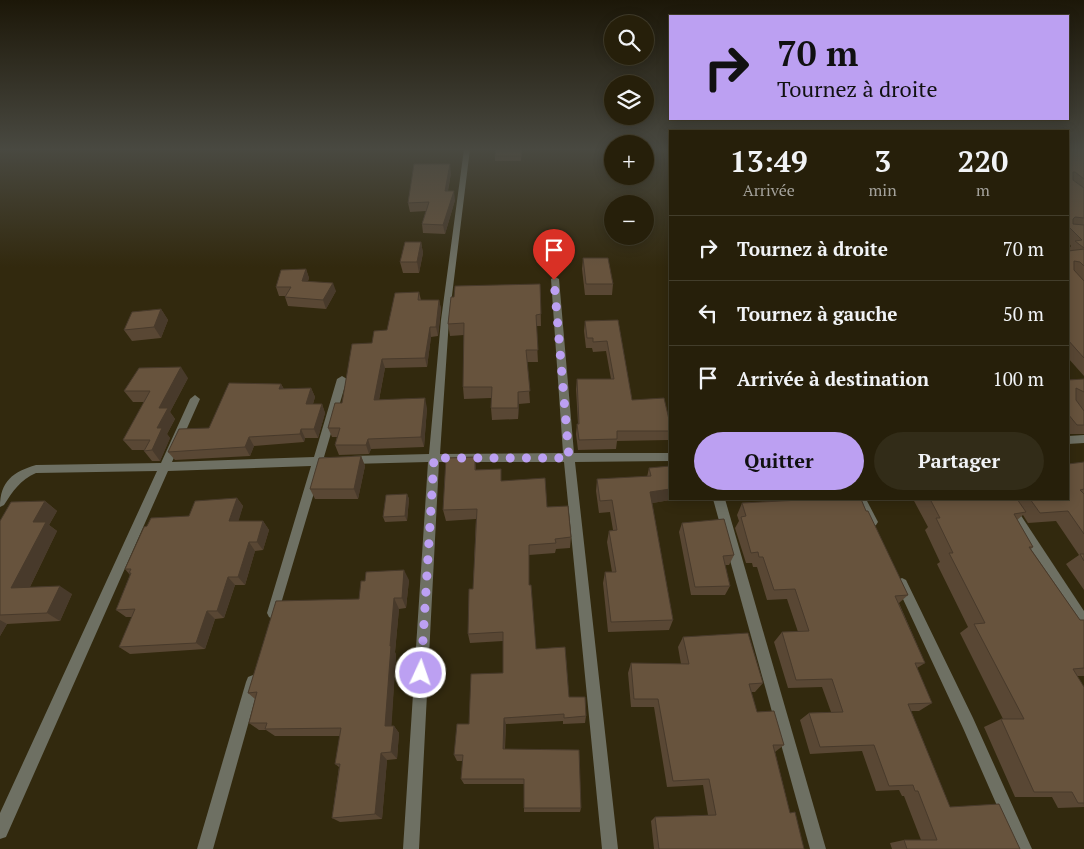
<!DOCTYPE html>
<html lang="fr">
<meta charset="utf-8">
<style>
body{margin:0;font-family:"PT Serif",serif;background:#322c18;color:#f1f3f6;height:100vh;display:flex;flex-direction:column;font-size:19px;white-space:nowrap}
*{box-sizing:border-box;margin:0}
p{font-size:16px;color:#a4a29c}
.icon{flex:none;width:28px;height:28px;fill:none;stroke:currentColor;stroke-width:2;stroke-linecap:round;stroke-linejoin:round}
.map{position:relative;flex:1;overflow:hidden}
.drawer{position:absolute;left:669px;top:130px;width:400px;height:370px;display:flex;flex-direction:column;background:#261f0a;border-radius:0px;box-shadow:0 2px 12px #0003,0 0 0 1px #423d2b}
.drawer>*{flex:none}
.top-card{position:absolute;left:669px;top:15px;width:400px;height:105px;border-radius:0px;box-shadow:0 2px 12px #0003,0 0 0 1px #423d2b;background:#bca0f2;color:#111;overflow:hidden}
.fabs{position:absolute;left:604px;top:15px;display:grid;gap:10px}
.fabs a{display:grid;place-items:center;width:50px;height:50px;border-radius:50%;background:#261f0a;box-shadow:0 2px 12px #0003,0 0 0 1px #423d2b;font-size:25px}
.pin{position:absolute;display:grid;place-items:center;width:42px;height:42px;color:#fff;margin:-51px -21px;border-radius:50% 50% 50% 0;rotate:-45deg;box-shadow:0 0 5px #0007}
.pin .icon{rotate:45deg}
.me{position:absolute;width:55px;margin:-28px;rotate:3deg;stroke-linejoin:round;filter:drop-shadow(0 0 4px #0008)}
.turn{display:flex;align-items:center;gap:18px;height:105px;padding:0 25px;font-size:22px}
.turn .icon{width:65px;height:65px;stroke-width:2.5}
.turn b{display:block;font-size:35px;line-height:42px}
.eta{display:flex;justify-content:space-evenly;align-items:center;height:85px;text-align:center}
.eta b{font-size:30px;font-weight:700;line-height:35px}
.button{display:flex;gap:10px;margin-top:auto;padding:10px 25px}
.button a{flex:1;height:58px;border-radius:30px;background:#bca0f2;color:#111;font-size:20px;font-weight:700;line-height:58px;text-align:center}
.button a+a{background:#322c18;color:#f1f3f6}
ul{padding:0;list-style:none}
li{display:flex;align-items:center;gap:15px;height:65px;padding:0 25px;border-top:1px solid #423d2b}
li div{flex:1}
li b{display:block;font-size:19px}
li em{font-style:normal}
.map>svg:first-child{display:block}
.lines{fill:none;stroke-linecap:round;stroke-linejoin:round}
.minor{fill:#6e7063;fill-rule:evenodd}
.wall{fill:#594734}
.shaded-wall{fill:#483a2b}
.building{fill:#67533d;stroke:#483a2b}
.route{stroke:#bca0f2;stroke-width:9;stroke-dasharray:0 16.2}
</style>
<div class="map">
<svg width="1084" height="849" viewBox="0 0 1084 849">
<rect width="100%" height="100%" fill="#32290e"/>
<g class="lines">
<g class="minor">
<polygon points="464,149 470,149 449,320 440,454 563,453 551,279 555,277 559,279 574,453 670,453 670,461 575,462 618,849 602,849 564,462 439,462 419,849 403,849 428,462 351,464 347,463 346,460 347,457 351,456 429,454 441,320"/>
<path d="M342 376 347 379 324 457 336 458 337 461 336 464 322 466 277 617 273 619 269 617 267 613 311 466 168 471 6 837 0 839V813L157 471 36 473C20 480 13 491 4 505L0 507C0 481 13 472 36 465L161 463 190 399 195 395 200 399 172 462 314 457 337 379Z"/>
<polygon points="1084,435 1084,443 1068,444 1068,436"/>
<polygon points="713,499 725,499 826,849 810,849"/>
<polygon points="856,499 866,499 878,522 876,525 872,527 868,525"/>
<polygon points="999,499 1010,499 1084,611 1084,628 1079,626"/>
<polygon points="902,578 906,580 973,718 1032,849 1016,849 963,728 896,584 898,580"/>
<polygon points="253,675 258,677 260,682 213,849 197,849 246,682 248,677"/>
</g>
</g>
<g class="wall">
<polygon points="384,149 406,149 385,150"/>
<polygon points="493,149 522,149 521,161 495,161 495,150 493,150"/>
<polygon points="1068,149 1084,150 1084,376 1068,358 1068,251 1069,250 1068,250 1071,246 1068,242"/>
<polygon points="451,173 448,191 455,200 445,234 423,233 422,224 426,211 410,212 408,203"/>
<polygon points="421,242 423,253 419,273 403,273 400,262"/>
<polygon points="583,258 613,284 612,295 585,295 582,269"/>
<polygon points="306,269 309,278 308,281 336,291 326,309 288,306 285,297 286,296 279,296 276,287"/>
<polygon points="540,284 541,326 536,326 538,362 527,362 530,403 519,404 518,419 492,420 491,408 491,398 464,399 463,387 464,335 450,336 448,324 454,297"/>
<polygon points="419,292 421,300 439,300 441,309 438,336 431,337 427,367 385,368 379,400 427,408 424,447 371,449 369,454 339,455 335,445 337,437 332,437 328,428 342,403 372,343 387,330"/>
<polygon points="161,309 168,320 161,338 132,341 124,330"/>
<polygon points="618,320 632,400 670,424 670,436 669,440 617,441 616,449 578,450 576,434 577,424 578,424 576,389 577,379 611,379 606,351 593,352 592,348 586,348 584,331 585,321"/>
<polygon points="188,378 170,412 175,419 167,434 170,438 160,461 152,461 144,451 144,450 132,450 123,440 144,402 133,402 124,391"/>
<polygon points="1084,379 1084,434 1068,434 1068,380"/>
<polygon points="281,384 284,389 311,388 315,397 313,404 322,404 325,413 318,438 305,438 304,442 254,446 250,456 175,460 168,452 209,428"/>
<polygon points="361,456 365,466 358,499 315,499 310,489"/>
<polygon points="1084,462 1084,590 1066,564 1079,555 1056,521 1028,523 1023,515 1017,520 1033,547 1031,549 1080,620 1084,620 1084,676 1077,676 1084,807 1058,808 1052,797 1015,797 984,727 1001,719 1003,719 960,633 968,627 937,564 940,562 925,530 928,527 913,499 1017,499 1019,501 1021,499 1068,499"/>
<polygon points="476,468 476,470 502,481 547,507 571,537 570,548 556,549 555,553 529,555 529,585 536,649 569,697 586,716 585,723 563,724 563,721 506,724 505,749 581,808 580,812 524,812 524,784 464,784 461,779 463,761 457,761 454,755 469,724 503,673 503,641 470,643 468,634 473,589 476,519 446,521 443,510"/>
<polygon points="649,468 676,499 652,503 673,620 669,630 608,632 603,583 605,572 612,572 607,542 609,531 613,530 610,512 599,513 596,491 597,479 647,477"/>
<polygon points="407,494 409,499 407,521 385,522 383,517"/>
<polygon points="237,498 243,506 238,521 263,521 269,530 263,550 255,551 245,585 235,585 224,618 215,619 205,649 130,654 119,647 132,617 126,617 116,610 130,575 125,569 189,516"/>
<polygon points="808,499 861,499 866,511 908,595 899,603 925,663 917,668 932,703 919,711 911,711 950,807 1020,849 892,849 890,843 904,840 921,840 904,796 902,796 899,790 876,791 862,751 810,754 800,720 809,713 831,712 822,687 788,688 774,642 782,632 798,632 787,599 767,600 757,567 753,567 752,563 746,563 735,528 739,521 737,515 742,503 809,500"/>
<polygon points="45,501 57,511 49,525 57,531 30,587 72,594 60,621 7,624 0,636 0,521"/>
<polygon points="682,523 734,555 729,565 725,565 730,586 725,595 691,595 679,532"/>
<polygon points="409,580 406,608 399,609 395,652 396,655 391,726 394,726 399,733 397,759 387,760 382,819 340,822 332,818 339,767 335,764 340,736 275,736 266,730 259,730 249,723 255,699 248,693 359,599"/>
<polygon points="683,637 763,683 755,692 751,692 757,712 784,745 775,752 790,813 804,849 654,849 651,821 655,817 708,815 703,785 667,787 654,707 631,707 628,673 631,663 681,664 678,647"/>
</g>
<g class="shaded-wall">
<polygon points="450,164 451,173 446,200 445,191"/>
<polygon points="454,191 455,200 445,234 443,225"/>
<polygon points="421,242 423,253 419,273 417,262"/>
<polygon points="306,269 309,278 305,290 302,281"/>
<polygon points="333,283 336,291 326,309 323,300"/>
<polygon points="439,300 441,309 438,336 436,327"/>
<polygon points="161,309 168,320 161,338 154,327"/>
<polygon points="430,327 431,337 427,367 425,358"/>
<polygon points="382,359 385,368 377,410 374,400"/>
<polygon points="181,367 188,378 170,412 175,419 167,434 170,438 160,461 152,450 157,428 159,408"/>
<polygon points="281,384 286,393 279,389"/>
<polygon points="311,388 315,397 310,413 306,404"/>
<polygon points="518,392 519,404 518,419"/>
<polygon points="425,398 427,408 424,447 421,437"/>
<polygon points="322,404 325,413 318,438 314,429"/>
<polygon points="301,429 305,438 304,442 300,434"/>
<polygon points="249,437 254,446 250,456 245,447"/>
<polygon points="368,439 371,449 369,454 366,445"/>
<polygon points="361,456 365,466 358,499 354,489"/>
<polygon points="475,457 476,468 476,481 475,470"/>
<polygon points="670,489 670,499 676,499 647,504 650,492"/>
<polygon points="407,494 409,499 407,521 405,516"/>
<polygon points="237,498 243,506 236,530 229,521"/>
<polygon points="45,501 57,511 49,525 57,531 25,597 11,588 33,522"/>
<polygon points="263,521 269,530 263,550 257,542"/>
<polygon points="249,542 255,551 245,585 238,577"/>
<polygon points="404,570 409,580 406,608 402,598"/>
<polygon points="228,577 235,585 224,618 217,611"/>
<polygon points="60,586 72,594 60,621 47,613"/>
<polygon points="394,598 399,609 395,652 396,655 391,734 385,726 390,646"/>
<polygon points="207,611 215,619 205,649 196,643"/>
<polygon points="0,620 7,624 0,636"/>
<polygon points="504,718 506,724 504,755 503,749"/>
<polygon points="394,726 399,733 397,759 391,752"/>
<polygon points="381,753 387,760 382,819 375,814"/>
</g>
<g class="building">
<polygon points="496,149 522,149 521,156 495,156"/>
<polygon points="1068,149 1083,149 1084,150 1084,179 1075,172 1073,172 1073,180 1084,188 1084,218 1075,217 1073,219 1073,224 1084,225 1084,248 1075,241 1082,240 1068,226"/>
<polygon points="414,164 450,164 445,191 454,191 443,225 422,224 429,202 408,203"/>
<polygon points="405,242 421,242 417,262 400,262"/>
<polygon points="1084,249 1084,266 1080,262 1074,261 1074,270 1084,281 1084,358 1068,340 1068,251"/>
<polygon points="583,258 608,258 613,284 586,284"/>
<polygon points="306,269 302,281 333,283 323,300 285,297 291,287 276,287 281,270"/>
<polygon points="540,284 541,314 536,315 538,350 526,350 530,391 518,392 518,408 491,408 492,387 463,387 464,323 448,324 451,297 454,297 455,286"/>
<polygon points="419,292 418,300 439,300 436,327 430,327 425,358 382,359 374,400 425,398 421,437 368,439 366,445 335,445 340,428 328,428 335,403 342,403 352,344 372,343 374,331 387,330 395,293"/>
<polygon points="161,309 154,327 124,330 132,312"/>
<polygon points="618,320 632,400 664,398 670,424 670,431 617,431 617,439 579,440 577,424 579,424 577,379 614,379 607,341 593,342 593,338 587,338 585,321"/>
<polygon points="181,367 159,408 168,408 157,428 162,428 152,450 144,451 150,440 123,440 150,391 124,391 139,368"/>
<polygon points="1084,379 1084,392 1076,388 1076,400 1084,411 1084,425 1077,425 1068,414 1068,380"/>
<polygon points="229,383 281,384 279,389 311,388 306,404 322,404 314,429 301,429 300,434 249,437 245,447 168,452 179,429 209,428"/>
<polygon points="361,456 354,489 310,489 319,458"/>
<polygon points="475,457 475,470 501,469 501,481 545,478 547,507 568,506 571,537 555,539 556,543 529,545 529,585 531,585 536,649 565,647 569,697 585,697 586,716 564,718 564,714 504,718 503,749 579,750 581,808 524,808 524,779 461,779 463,755 454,755 457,724 469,724 471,674 503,673 503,632 468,634 469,589 473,589 477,509 443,510 446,458"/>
<polygon points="1084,462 1084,489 1080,490 1084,494 1084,534 1068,511 1040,513 1030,499 1068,499 1068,464"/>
<polygon points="670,466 670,489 650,492 673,620 611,622 605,572 616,572 609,531 617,530 612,500 600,501 597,479 651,476 649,468"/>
<polygon points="407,494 405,516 383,517 386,495"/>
<polygon points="237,498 229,521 263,521 257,542 249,542 238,577 228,577 217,611 207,611 196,643 119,647 135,609 116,610 131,573 129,573 131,569 125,569 144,527 147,526 151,518 189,516 195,501"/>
<polygon points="820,499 861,499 866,511 868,511 908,595 895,596 925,663 915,663 932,703 908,704 950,807 999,804 1020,849 907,849 904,840 937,840 918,791 915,791 913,785 889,786 874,745 820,747 809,713 843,712 832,679 796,680 782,632 809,631 795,589 774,590 763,557 759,557 758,552 751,553 741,517 746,516 742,503"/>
<polygon points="930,499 1017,499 1026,512 1014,514 1033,547 1029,547 1080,620 1084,620 1084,668 1073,669 1084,687 1084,803 1078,803 1072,792 1034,792 1001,719 1024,719 974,624 985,623 949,553 953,553 936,518 940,518"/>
<polygon points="45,501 33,522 46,522 11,588 60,586 47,613 0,615 0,521 11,502"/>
<polygon points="724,519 734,555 723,556 730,586 695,587 682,523"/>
<polygon points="1080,554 1084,554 1084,561"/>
<polygon points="404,570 402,598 394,598 390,646 391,646 385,726 394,726 391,752 381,753 375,814 332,818 340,764 335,764 341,728 265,729 267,723 249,723 257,692 248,693 276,601 359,599 361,581 365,581 366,572"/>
<polygon points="748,633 763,683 749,684 757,712 774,711 784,745 773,745 790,813 795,812 804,849 659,849 655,817 716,815 709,779 673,781 658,699 634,699 631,663 689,664 683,637"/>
</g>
<linearGradient id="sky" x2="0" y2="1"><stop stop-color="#1c1708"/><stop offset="0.56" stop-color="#494941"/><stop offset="1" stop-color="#494941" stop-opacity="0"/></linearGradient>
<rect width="1084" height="267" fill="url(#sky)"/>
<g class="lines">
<polyline class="route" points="421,673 434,458 569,458 554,280"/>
</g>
</svg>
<div class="fabs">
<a><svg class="icon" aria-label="search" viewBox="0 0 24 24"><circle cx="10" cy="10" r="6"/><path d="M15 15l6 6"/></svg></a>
<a><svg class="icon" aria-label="layers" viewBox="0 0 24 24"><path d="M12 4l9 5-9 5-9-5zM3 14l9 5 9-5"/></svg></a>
<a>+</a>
<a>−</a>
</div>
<div class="pin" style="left:554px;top:280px;background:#d93025"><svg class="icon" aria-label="arrive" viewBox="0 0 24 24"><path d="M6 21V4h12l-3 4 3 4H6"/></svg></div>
<svg class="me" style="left:421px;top:673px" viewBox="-20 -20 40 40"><circle r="17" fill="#bca0f2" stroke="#fff" stroke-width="3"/><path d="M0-11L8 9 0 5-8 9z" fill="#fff"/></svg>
<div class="top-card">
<div class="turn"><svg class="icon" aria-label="right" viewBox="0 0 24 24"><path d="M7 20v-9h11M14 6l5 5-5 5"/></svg><div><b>70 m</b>Tournez à droite</div></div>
</div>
<section class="drawer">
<div class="eta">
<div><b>13:49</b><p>Arrivée</p></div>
<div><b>3</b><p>min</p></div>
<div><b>220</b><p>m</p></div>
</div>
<ul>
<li><svg class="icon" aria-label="right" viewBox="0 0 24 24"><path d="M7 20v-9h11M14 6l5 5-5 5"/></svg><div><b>Tournez à droite</b></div><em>70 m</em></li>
<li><svg class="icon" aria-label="left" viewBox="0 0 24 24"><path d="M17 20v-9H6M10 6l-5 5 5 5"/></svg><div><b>Tournez à gauche</b></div><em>50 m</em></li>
<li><svg class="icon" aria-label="arrive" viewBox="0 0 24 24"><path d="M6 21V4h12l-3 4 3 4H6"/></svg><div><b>Arrivée à destination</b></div><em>100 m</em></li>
</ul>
<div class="button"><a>Quitter</a><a>Partager</a></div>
</section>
</div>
